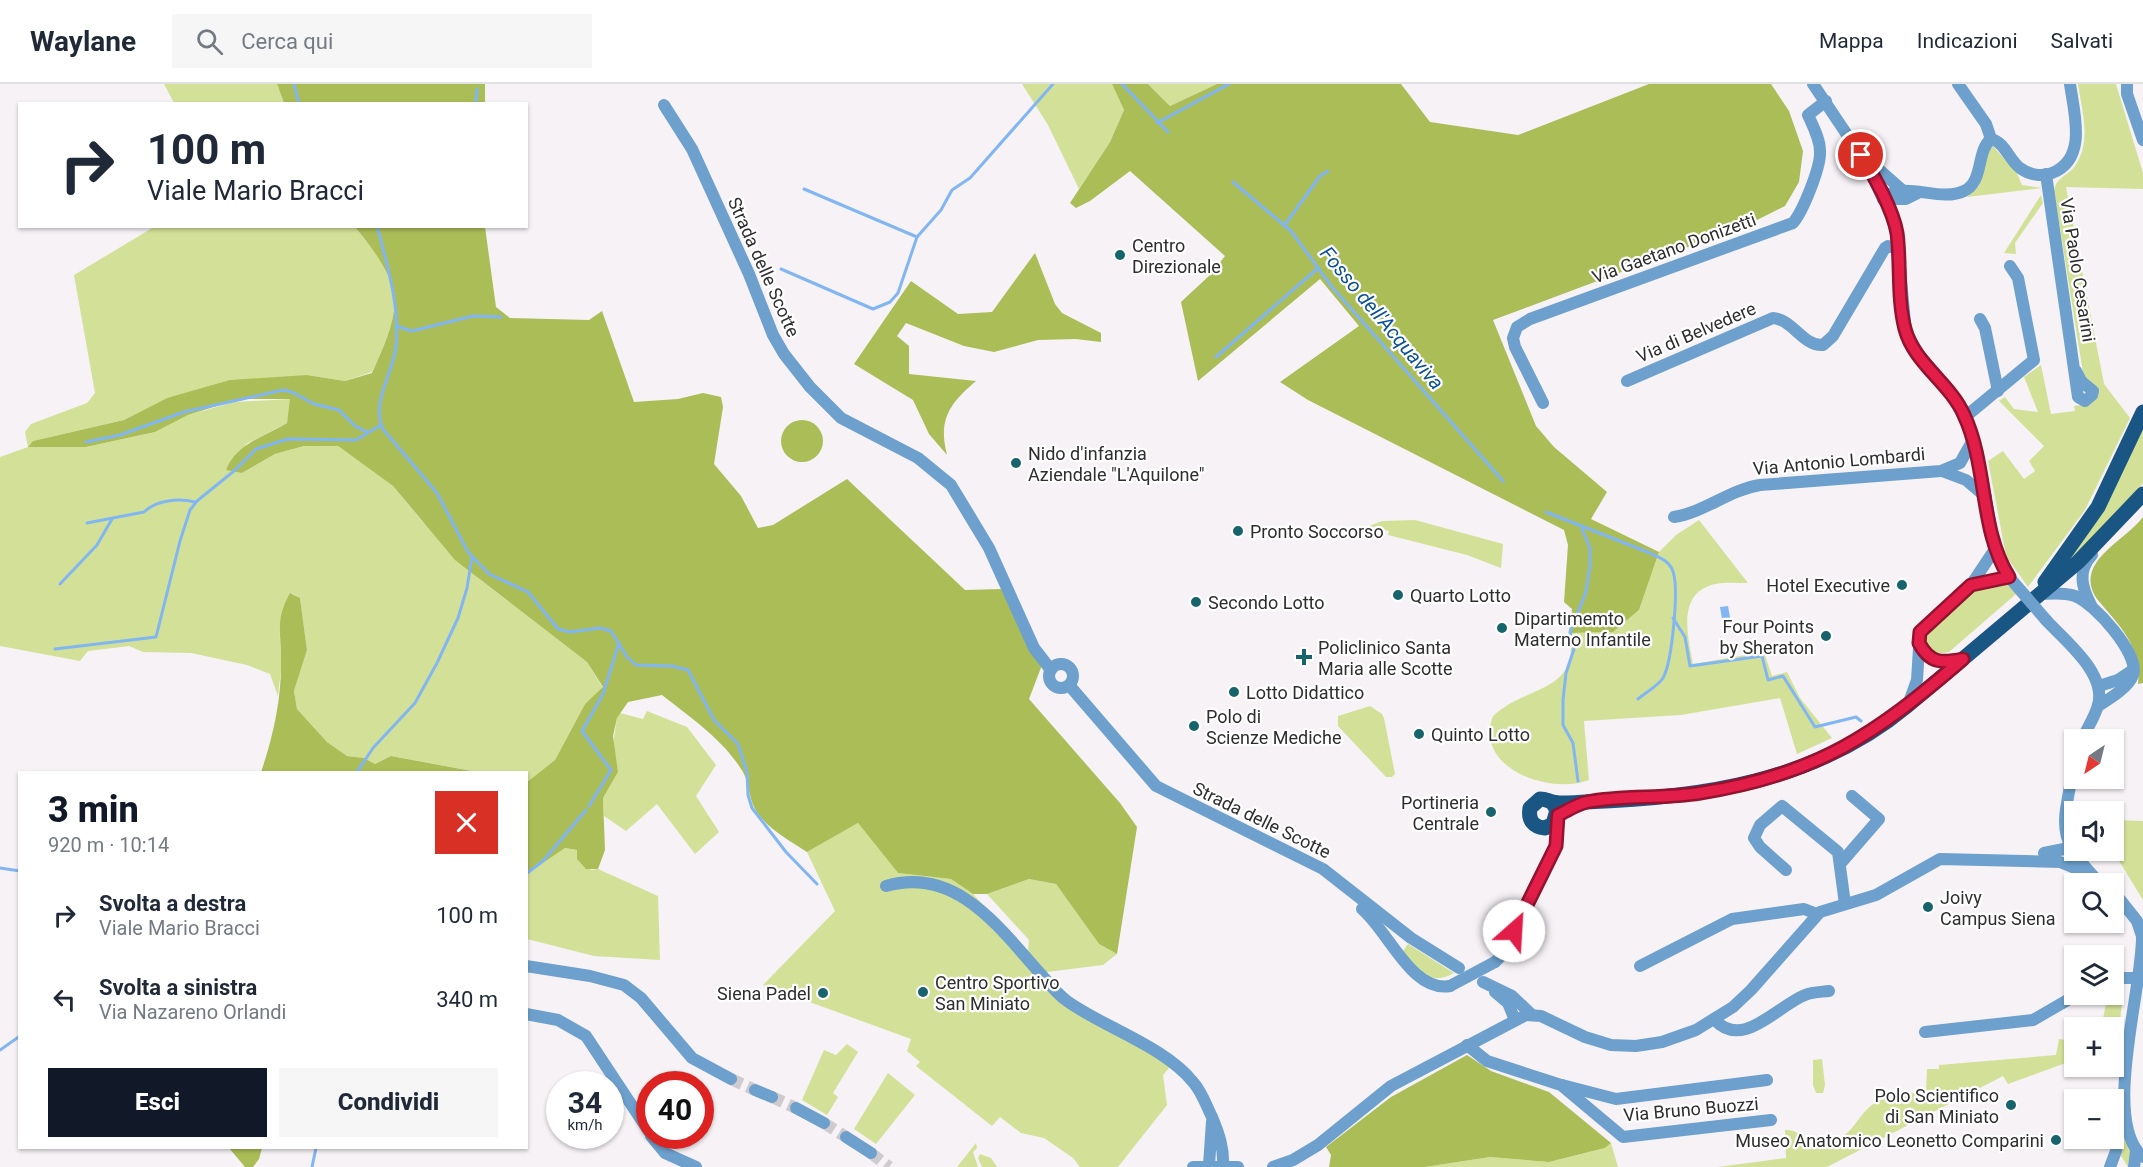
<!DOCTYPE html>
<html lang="it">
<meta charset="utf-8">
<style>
body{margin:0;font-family:Roboto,sans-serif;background:#f6f6f7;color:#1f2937;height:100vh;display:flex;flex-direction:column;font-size:22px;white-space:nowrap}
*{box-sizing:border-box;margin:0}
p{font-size:20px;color:#747a83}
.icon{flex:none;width:33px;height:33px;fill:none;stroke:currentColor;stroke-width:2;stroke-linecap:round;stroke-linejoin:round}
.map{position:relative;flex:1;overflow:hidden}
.details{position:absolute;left:18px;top:687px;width:510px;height:378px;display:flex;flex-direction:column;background:#fff;border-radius:0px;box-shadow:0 2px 4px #0004}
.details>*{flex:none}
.banner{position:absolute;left:18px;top:18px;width:510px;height:126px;border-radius:0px;box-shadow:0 2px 4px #0004;background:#fff;color:#1f2937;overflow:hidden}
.needle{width:39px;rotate:215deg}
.tools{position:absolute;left:2064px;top:645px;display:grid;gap:12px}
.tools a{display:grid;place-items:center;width:60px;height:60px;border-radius:0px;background:#fff;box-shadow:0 2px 4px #0004;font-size:30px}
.speed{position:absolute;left:546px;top:987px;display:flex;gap:12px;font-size:30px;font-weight:700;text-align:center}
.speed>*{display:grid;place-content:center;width:78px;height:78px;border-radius:50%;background:#fff;box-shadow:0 2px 4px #0004;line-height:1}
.speed small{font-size:15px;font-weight:400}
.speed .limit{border:9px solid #d22;background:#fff;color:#111}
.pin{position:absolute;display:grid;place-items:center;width:51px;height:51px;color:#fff;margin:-26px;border:3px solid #fff;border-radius:50%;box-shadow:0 2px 6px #0007}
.me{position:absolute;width:66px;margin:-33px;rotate:26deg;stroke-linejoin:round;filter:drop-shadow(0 0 4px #0008)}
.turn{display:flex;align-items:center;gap:21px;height:126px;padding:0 30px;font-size:27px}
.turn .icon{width:78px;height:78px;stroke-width:2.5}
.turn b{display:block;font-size:42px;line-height:51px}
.round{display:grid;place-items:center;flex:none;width:63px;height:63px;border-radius:0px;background:#f6f6f7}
.overview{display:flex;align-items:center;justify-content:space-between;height:102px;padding:0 30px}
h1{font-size:36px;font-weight:800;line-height:45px;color:#111827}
.button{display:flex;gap:12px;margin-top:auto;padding:12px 30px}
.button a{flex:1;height:69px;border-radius:0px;background:#111827;color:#fff;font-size:24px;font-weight:800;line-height:69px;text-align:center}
.button a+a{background:#f6f6f7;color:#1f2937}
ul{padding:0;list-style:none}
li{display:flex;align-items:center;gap:18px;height:84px;padding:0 30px}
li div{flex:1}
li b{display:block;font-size:22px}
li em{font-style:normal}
header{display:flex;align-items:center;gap:36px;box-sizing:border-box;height:84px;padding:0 30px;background:#fff;border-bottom:2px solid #e0e1e3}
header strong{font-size:28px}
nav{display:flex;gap:33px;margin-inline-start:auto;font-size:21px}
.search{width:420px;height:54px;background:#f6f6f7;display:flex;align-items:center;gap:15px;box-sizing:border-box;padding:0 21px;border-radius:0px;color:#747a83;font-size:22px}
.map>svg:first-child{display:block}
.green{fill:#d3e198}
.forest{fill:#abbd57}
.water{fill:#82b6f2}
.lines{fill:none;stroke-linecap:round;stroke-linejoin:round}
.stream{stroke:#82b6f2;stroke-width:3}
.minor-tunnel{stroke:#cecbce;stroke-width:12;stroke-dasharray:12 6;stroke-linecap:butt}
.minor{stroke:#6da0cc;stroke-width:12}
.major{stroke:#195683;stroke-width:15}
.minor-bridge{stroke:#6da0cc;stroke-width:12}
.route-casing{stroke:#92132f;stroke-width:15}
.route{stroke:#e11d48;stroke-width:10}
.poi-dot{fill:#17646d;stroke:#fff;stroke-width:2}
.labels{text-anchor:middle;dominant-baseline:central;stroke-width:4.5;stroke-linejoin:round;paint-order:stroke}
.poi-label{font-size:18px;fill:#2f2d2e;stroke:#fff;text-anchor:start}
.street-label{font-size:18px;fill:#2f2d2e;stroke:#fff}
.water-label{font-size:20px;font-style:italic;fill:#085194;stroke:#fff}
</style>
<header>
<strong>Waylane</strong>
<div class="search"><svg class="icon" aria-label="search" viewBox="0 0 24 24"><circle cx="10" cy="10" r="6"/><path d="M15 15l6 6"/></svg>Cerca qui</div>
<nav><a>Mappa</a><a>Indicazioni</a><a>Salvati</a></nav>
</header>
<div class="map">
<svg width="2143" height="1083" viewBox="0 0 2143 1083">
<rect width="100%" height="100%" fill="#f6f2f6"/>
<g class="green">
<polygon points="164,0 277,0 284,19 174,19"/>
<polygon points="1022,0 1112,0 1124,26 1110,58 1079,105 1048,41"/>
<polygon points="1148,0 1217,0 1170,22"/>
<path d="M2078 0H2116L2143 89V105L2066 103 2104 300 2130 334 2085 426 2028 503 2006 472 1988 377 2003 367 2024 395 2035 387 2029 377 2044 362 1999 317 2005 313 2014 325 2038 328 2024 293 2041 281 2051 330 2075 327 2074 322 2088 320 2054 107C2056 93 2068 92 2075 82 2092 57 2082 28 2078 0Z"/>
<polygon points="1993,62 2017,89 2022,101 2042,104 1967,113 1979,102 1989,66"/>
<polygon points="2041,111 2043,119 2015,159 2016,170 2004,169"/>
<path d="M154 143H355C368 158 396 195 395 216 394 242 382 266 372 288L345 297 307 291 167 314 124 336 33 357 29 362 86 363 155 348 188 331 234 318 291 315 287 339 246 360 242 389 275 370 304 362H338L393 402 421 436 478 494 587 578 603 604 585 620 555 676 527 698 526 688H477L391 672 375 680 364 674 347 672 327 658 297 625 294 607 307 566 300 514 291 509C276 531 280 548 281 574 282 586 279 600 278 612L270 590 247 581 191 569 143 568 129 562 88 567 80 577 0 562V373L28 363 25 348 31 340 87 319 95 309 74 191Z"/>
<polygon points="2143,339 2143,399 2107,444 2063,486"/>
<polygon points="1415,436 1503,460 1501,484 1467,471 1388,451 1389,447 1369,442 1382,437"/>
<path d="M1699 436 1748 499C1737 499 1725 498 1715 500 1676 509 1688 552 1693 580L1764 568 1772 592 1787 588 1800 614 1832 654 1797 670 1780 614 1681 631 1584 637 1589 696C1551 711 1473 685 1493 632 1525 601 1582 609 1569 549L1613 548 1639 526 1659 468 1676 451Z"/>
<path d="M2004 496 2016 510 1949 568C1939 571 1928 568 1925 556L1928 547 1977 504Z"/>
<polygon points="1370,622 1382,630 1384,634 1395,690 1392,693 1386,693 1338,642 1338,632"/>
<polygon points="647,627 687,643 716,681 696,712 719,748 695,770 657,720 626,747 604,732 603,714 618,688 613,661 617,634 620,629 643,635"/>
<polygon points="2114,736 2143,737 2143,816 2113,767"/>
<polygon points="858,739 898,789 951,795 973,810 1028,868 1029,856 987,810 1029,795 1056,800 1099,860 1117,870 1103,881 1047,888 1067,911 1176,976 1163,991 1167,1021 1118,1083 1080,1083 1073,1074 1044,1054 1021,1049 1000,1033 992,1042 916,982 920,978 907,967 911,955 763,901 835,827 807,768"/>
<polygon points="565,764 577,766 591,786 598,785 658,812 660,876 594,872 527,855 527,790"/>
<path d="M1408 860 1454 889C1429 903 1417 887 1403 867Z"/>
<polygon points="2114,900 2124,900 2117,964 2114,965 2114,944 2101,944 2108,911 2114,910"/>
<path d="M2074 946V976L2008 1000 2003 992 1827 1083H1718L1786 1074 1785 1046C1802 1045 1807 1063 1834 1056 1853 1052 1859 1028 1875 1019 1889 1011 1911 1010 1926 1007L1927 985H1939V981L2056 971 2059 955 2072 957Z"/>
<polygon points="847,960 858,968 833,1009 838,1013 827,1031 802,1016 824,966 836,971"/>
<polygon points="1822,975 1825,1001 1823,1009 1816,1009 1813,1001 1813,976"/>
<polygon points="888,989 915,1011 876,1060 854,1045"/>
<polygon points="2123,1053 2131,1066 2128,1083 2121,1072"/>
<polygon points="976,1059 977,1064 973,1068 978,1083 957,1083"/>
<polygon points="1611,1059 1618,1083 1425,1083 1490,1073 1549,1078 1605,1064"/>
<polygon points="980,1070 991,1074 997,1083 982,1083 978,1074"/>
</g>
<g class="forest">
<polygon points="277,0 485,0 485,20 284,19"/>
<polygon points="1112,0 1148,0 1170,22 1217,0 1401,0 1430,38 1518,51 1649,0 1771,0 1789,27 1803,67 1799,98 1785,122 1747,141 1493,236 1536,342 1554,363 1607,408 1591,435 1659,468 1639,526 1613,548 1569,549 1572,525 1564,518 1568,461 1564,446 1308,316 1280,298 1359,242 1320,195 1198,297 1181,218 1211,190 1225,172 1130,87 1090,117 1076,124 1070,119 1110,58 1124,26"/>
<path d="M355 143H485L496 223 510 234 589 236 602 227 634 318 678 315 703 309 721 313 723 323 714 380 741 412 758 444 773 441 847 395 965 506 1001 505 1042 581 1029 615 1120 719 1137 743 1117 870 1099 860 1056 800 1029 795 987 810H973L951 795 898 789 858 739 807 768C789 756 764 743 754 723 749 713 749 699 743 688 724 656 691 634 662 611L628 618 617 634 613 652 618 688 603 714 605 766 598 785H586L577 775V766L565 764 527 790V698L555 676 585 620 603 603 587 578 455 476 393 402 338 362H304L275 370 242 389 226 386C236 360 265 352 287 339L290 315H239L188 331 155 348 86 363H28L33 357 124 336 167 314 230 296 307 291 345 297 372 289C382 266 394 242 395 216 396 195 368 158 355 143Z"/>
<path d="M1035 169 1055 220 1062 229 1101 249V258L1076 255 1038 256 994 268 964 262 906 239 897 252 909 262V290L976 297C949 320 938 336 947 371L929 350 913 316 854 280 911 197 958 230 992 228Z"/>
<circle cx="802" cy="357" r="21"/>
<path d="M2143 433V599L2138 600C2143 564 2119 541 2097 515 2073 478 2124 458 2143 433Z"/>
<path d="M290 509 300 514 307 566 294 607 297 625 327 658 347 672 364 674 375 680 391 672 477 688H261C273 654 282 612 281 575 281 546 275 536 290 509Z"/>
<polygon points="1467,971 1491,987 1549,1008 1611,1059 1605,1064 1549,1078 1490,1073 1425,1083 1329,1083 1331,1071 1326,1063 1391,1013"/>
<polygon points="229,1064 262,1064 259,1075 253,1083 245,1083"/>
</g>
<polygon class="water" points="1728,522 1731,539 1723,541 1720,523"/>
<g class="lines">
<g class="stream">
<polyline points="294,0 299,20"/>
<polyline points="1122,0 1168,48"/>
<polyline points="476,20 477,5"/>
<polyline points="1157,39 1229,0"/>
<polyline points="1233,98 1291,147 1332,203 1503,397"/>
<polyline points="804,105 917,153"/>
<path d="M377 142C387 181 400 222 396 262 393 290 372 316 382 344L437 409 468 468 489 490 528 508 558 545 570 548 600 544 611 547 627 573 636 581 672 582 688 586 714 636 738 660 747 688 748 711 752 724 786 768 817 800"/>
<polyline points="1284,142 1320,92 1328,87"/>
<polyline points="781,185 873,225 890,218 898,209 917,153 941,126 952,106 970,94 1053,0"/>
<polyline points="396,242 412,247 473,232 501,233"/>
<polyline points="1216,273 1318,184"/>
<polyline points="86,358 120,351 184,328 283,306 292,308 314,320 339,326 355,342 367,348"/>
<path d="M1546 428 1650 469C1658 473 1668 476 1672 485 1680 501 1672 578 1663 594 1658 602 1645 609 1638 615"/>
<path d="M87 439 144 428C156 416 179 414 195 418"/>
<polyline points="60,500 97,461 112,435"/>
<polyline points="1673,534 1685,553 1690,582 1762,572 1768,596 1783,592 1815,643 1856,633 1861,637"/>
<polyline points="55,565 156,553 180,457 190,426 197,417 234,387 256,365 288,355 356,356 381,341"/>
<polyline points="357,688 373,664 415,619 437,579 458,534 467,504 472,473"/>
<polyline points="1578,697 1573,659 1563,641 1563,616 1566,589 1574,565 1570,548 1586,508 1590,482 1590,464 1582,445"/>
<polyline points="589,722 611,686 582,647 603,610 619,559"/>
<polyline points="0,784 20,787"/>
<polyline points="526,790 543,777 586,726"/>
<polyline points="0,966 20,952"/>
<polyline points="312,1083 316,1064"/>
</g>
<g class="minor-tunnel">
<polyline points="731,995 755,1006"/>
<polyline points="772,1013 796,1024"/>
<polyline points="824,1039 846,1053"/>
<polyline points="871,1069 889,1083"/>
</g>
<g class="minor">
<polyline points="1813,0 1868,82 1883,115 1890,124 1897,153 1906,249 1914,265 1949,306 1965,333 1980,383 1995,465 2009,493 1971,501"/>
<path d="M1958 0 1986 40 1991 55C2005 58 2009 76 2020 84 2029 91 2042 93 2052 89 2088 75 2074 29 2070 0"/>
<polyline points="2127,0 2127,10 2143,56"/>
<polyline points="664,21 692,65 749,190 773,251 784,270 810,303 841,334 918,374 951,401 989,464 1034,564 1051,586"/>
<polyline points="1867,75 1902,106"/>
<polyline points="2046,90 2078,313 2085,317 2092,311 2093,307 2081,297 2076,287"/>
<path d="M1883 115C1902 95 1939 119 1964 107 1984 98 1976 67 1991 55"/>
<polyline points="1883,115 1906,115 1918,109"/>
<polyline points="1980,235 1985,244 1998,307"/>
<path d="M1627 297 1773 234C1792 235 1804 263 1823 261L1833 252 1885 164 1888 162 1897 164"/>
<path d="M1543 319 1515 263 1513 254 1517 243 1530 235 1793 139C1803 127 1821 83 1820 67 1820 55 1813 42 1808 31L1826 17"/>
<polyline points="1965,333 2034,276 2018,194 2010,182"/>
<polyline points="1942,387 1966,396 1986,413"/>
<path d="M1674 433C1705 428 1729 406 1760 401L1941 387 1960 379 1973 356"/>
<path d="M2038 510C2051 510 2063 508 2075 512 2094 519 2140 570 2133 591 2128 604 2109 615 2098 622"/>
<path d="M2091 521C2082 504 2077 487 2092 471"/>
<path d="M2046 536C2065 557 2107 589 2098 621 2095 633 2087 644 2082 656"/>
<path d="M1919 560C1930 580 1942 579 1962 575"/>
<circle cx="1061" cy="592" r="12"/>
<polyline points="1069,601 1156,702 1323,785 1411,854 1459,884"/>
<polyline points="2099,602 2118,596 2130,588"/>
<polyline points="1908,621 1917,596 1920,548 1971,501 1995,465"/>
<path d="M2074 680C2064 742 2052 751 2101 800"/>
<polyline points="2068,727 2074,752"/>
<polyline points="2044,769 2064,765 2078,769"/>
<polyline points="1840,780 1879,735 1852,712"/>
<polyline points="1786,786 1760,763 1754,754 1760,741 1782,722 1838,768 1845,820"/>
<path d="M886 802C955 782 998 842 1038 887 1047 897 1056 909 1067 917 1103 943 1164 962 1193 998 1202 1008 1206 1021 1212 1033 1219 1050 1224 1064 1223 1082"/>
<path d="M2114 808 2137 837 2142 852C2143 904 2101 1038 2143 1073"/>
<path d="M1362 825C1389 848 1412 909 1450 902"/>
<polyline points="1495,878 1503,870 1555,766 1558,756 1556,736"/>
<polyline points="526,882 590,892 624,901 641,914 692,974 731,995"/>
<polyline points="1640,882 1732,835 1804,825 1817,830"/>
<polyline points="2114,894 2138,894"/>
<polyline points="1483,898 1512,912 1531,930"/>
<polyline points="1495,908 1508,919 1515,936"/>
<polyline points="526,930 558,936 586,952 650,1049"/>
<path d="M1714 935C1742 967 1777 922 1805 911 1812 908 1821 908 1829 907"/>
<polyline points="1925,948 2033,936 2078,910"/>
<polyline points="1467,961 1487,977 1561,1001 1623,1053 1771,1036"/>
<polyline points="1562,1001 1616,1015 1767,996"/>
<polyline points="755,1006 772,1013"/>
<polyline points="796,1024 824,1039"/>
<polyline points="651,1052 665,1069 696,1083"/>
<polyline points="846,1053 871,1069"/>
<polyline points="1209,1081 1212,1038"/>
<polyline points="1193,1083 1238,1083"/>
<polyline points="1273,1083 1293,1076 1318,1061 1391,1002 1526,931 1541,932 1585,953 1611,961 1636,962 1662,958 1696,946 1733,923 1751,906 1820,828 1876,811 1940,775 2060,778 2092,791"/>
<polyline points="2110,1083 2116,1067 2120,1037"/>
<polyline points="2134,1083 2136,1067"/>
</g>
<g class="major">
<polyline points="2045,498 2098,423 2143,328"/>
<path d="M1552 718 1557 726 1553 740 1545 744C1533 743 1528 736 1530 724L1540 715C1546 715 1548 717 1553 718 1563 720 1575 719 1585 718 1700 714 1816 698 1907 622L2078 478 2143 410"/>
</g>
<g class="minor-bridge">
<polyline points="2009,493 2046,536"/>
<polyline points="1450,902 1495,878"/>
</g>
</g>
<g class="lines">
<g class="route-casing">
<path id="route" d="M1514 847 1556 762 1558 731C1567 727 1577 720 1587 718 1623 711 1663 715 1700 709 1817 691 1876 650 1963 575 1942 579 1930 580 1919 559L1920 548 1971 501 2009 493C1979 445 1988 382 1964 331 1950 299 1914 279 1905 245 1897 214 1901 180 1897 149 1893 126 1874 91 1861 71"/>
</g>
<use href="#route" class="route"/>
</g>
<g class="poi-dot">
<circle cx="1120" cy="171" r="6"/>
<circle cx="1016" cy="379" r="6"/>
<circle cx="1238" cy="447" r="6"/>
<circle cx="1902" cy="501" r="6"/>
<circle cx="1398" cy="511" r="6"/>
<circle cx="1196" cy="518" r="6"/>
<circle cx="1502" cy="544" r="6"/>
<circle cx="1826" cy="552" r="6"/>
<path d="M1301 564h6v6h6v6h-6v6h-6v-6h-6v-6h6z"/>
<circle cx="1234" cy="608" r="6"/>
<circle cx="1194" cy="642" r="6"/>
<circle cx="1419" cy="650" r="6"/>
<circle cx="1491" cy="728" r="6"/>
<circle cx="1928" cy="823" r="6"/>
<circle cx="923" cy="908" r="6"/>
<circle cx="823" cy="909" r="6"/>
<circle cx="2011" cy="1021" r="6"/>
<circle cx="2056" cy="1056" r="6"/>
</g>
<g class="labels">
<g class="poi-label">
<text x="1132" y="161">Centro<tspan x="1132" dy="21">Direzionale</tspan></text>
<text x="1028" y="369">Nido d'infanzia<tspan x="1028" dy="21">Aziendale "L'Aquilone"</tspan></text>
<text x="1250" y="447">Pronto Soccorso</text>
<text x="1890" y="501" text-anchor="end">Hotel Executive</text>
<text x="1410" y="511">Quarto Lotto</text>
<text x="1208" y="518">Secondo Lotto</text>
<text x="1514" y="534">Dipartimemto<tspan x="1514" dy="21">Materno Infantile</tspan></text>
<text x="1814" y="542" text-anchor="end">Four Points<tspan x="1814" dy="21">by Sheraton</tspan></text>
<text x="1318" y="563">Policlinico Santa<tspan x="1318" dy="21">Maria alle Scotte</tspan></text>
<text x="1246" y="608">Lotto Didattico</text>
<text x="1206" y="632">Polo di<tspan x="1206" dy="21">Scienze Mediche</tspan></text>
<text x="1431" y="650">Quinto Lotto</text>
<text x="1479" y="718" text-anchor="end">Portineria<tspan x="1479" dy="21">Centrale</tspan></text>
<text x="1940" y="813">Joivy<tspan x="1940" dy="21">Campus Siena</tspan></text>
<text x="935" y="898">Centro Sportivo<tspan x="935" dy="21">San Miniato</tspan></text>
<text x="811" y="909" text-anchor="end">Siena Padel</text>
<text x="1999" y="1011" text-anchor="end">Polo Scientifico<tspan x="1999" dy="21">di San Miniato</tspan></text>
<text x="2044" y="1056" text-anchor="end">Museo Anatomico Leonetto Comparini</text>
</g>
<g class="street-label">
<text transform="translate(1674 164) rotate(-20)">Via Gaetano Donizetti</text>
<text transform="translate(764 183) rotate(66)">Strada delle Scotte</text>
<text transform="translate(2078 186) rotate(81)">Via Paolo Cesarini</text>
<text transform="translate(1696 248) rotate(-23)">Via di Belvedere</text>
<text transform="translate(1839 377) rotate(-5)">Via Antonio Lombardi</text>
<text transform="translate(1262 736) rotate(26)">Strada delle Scotte</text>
<text transform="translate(1691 1025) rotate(-5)">Via Bruno Buozzi</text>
</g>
<g class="water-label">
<text transform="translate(1382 234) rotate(50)">Fosso dell'Acquaviva</text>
</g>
</g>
</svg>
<div class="tools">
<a><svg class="needle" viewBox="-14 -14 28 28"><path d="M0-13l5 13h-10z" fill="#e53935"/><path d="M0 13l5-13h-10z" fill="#747a83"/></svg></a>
<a><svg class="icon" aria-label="sound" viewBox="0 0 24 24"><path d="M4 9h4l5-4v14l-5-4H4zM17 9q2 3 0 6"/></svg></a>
<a><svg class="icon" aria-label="search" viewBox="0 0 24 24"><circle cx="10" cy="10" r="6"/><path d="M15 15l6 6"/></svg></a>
<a><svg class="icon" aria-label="layers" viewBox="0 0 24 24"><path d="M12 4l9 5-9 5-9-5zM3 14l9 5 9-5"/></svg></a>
<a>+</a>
<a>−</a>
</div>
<div class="speed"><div>34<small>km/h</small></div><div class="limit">40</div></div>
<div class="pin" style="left:1861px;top:71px;background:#d93025"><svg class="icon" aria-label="arrive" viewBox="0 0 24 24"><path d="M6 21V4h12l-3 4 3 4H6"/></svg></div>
<svg class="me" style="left:1514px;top:847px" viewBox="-20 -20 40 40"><circle r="19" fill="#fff"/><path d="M0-13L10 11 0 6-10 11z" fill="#e11d48"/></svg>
<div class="banner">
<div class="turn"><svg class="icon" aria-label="right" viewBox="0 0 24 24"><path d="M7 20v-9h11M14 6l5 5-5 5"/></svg><div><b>100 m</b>Viale Mario Bracci</div></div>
</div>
<section class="details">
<div class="overview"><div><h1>3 min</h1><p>920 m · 10:14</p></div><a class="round" style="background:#d93025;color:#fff"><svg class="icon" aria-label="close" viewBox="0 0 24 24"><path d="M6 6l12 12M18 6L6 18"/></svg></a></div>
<ul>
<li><svg class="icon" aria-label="right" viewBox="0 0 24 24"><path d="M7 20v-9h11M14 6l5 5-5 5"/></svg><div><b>Svolta a destra</b><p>Viale Mario Bracci</p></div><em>100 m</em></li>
<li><svg class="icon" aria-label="left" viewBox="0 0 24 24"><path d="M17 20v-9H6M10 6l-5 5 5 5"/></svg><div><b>Svolta a sinistra</b><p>Via Nazareno Orlandi</p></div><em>340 m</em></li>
</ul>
<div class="button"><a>Esci</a><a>Condividi</a></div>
</section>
</div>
